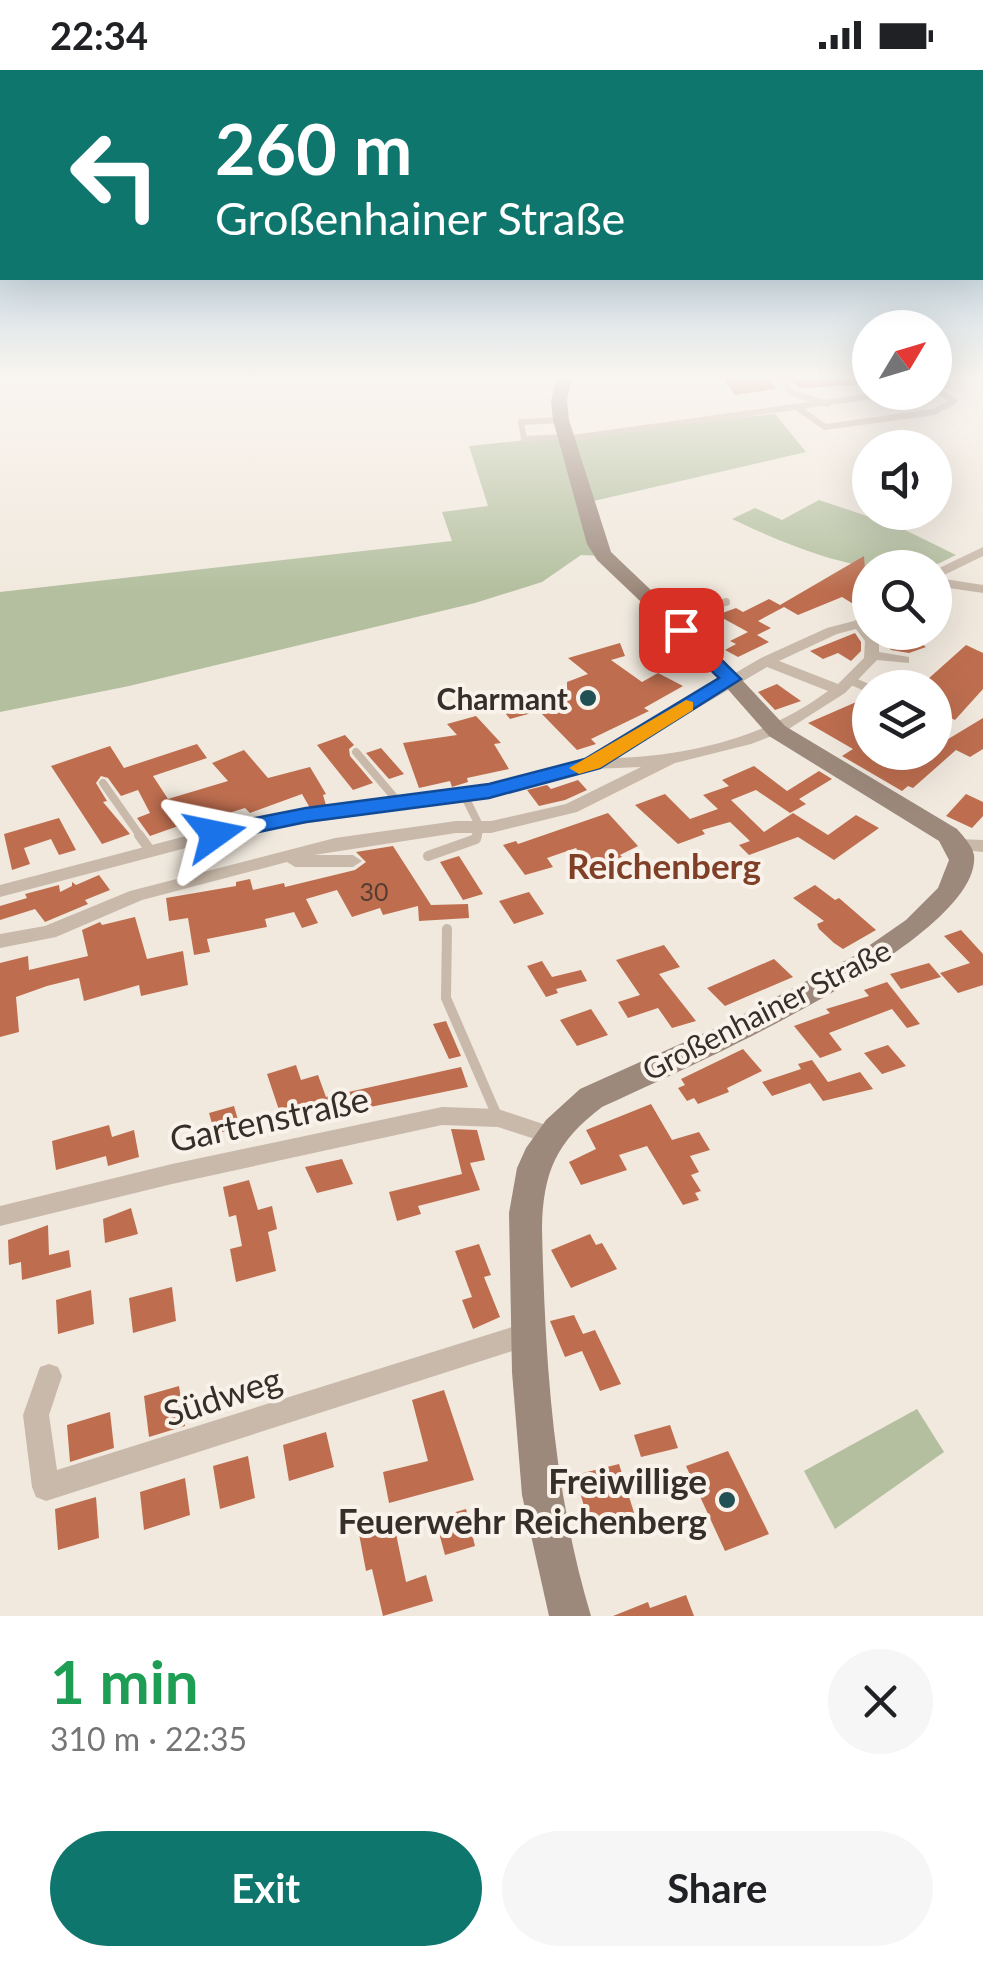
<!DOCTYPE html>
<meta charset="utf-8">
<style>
body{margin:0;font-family:Lato,sans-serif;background:#f6f6f6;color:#202124;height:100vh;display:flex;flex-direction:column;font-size:38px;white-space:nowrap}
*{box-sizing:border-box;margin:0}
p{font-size:32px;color:#757577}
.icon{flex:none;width:55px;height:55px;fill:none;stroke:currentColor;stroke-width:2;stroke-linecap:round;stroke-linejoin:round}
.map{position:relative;height:1546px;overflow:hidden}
.panel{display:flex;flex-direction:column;background:#fff;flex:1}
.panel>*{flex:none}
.guide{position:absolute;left:0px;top:0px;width:985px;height:210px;box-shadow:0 10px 40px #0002;background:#0f766e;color:#fff;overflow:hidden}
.needle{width:65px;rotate:52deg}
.tools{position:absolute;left:852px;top:240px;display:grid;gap:20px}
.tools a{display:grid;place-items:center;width:100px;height:100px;border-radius:50%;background:#fff;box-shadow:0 10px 40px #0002;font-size:50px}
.pin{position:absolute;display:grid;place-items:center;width:85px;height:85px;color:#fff;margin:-42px;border-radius:20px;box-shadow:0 5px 15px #0006}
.me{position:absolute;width:110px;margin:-55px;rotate:78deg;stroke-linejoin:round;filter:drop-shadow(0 0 8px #0008)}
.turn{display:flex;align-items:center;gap:35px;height:210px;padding:0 50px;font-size:45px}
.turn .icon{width:130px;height:130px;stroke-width:2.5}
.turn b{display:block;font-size:70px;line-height:85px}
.round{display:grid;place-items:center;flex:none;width:105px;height:105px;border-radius:52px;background:#f6f6f6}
.summary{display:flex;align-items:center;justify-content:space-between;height:170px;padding:0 50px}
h1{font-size:60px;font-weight:700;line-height:75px;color:#1e9e55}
.cta{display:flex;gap:20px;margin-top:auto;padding:20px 50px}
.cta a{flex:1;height:115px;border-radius:60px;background:#0f766e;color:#fff;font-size:40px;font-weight:700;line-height:115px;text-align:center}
.cta a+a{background:#f6f6f6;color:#202124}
.status{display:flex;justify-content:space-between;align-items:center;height:70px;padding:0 50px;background:#fff;direction:ltr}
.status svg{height:28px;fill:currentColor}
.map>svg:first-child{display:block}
.green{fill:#b3bf9e}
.building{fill:#be6e4f}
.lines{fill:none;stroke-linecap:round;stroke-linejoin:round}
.lane-far2{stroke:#c8b9aa;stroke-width:6}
.lane-far1{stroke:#c8b9aa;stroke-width:8}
.lane{stroke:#c8b9aa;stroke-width:10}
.street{fill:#c8b9aa;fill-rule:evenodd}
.secondary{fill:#9c897c;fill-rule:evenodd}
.route{fill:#1a73e8;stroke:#114b97;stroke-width:2.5}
.slow{fill:#f59e0b}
.poi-dot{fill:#215055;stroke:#f9f2ea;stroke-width:4}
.labels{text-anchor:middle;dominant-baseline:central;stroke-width:8;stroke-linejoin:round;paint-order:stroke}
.number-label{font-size:25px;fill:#583e32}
.poi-label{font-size:30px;font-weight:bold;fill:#362e29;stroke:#f9f2ea;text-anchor:end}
.street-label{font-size:30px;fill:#362e29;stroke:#f9f2ea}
.quarter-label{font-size:35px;font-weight:bold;fill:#804028;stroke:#f9f2ea}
.near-street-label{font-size:35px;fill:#362e29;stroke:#f9f2ea}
.near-poi-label{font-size:35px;font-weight:bold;fill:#362e29;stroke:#f9f2ea;text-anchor:end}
</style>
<div class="status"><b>22:34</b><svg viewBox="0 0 49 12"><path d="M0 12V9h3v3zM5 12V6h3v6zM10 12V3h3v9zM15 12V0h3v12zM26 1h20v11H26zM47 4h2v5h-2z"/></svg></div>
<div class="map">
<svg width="983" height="1546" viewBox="0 0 983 1546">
<rect width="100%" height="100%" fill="#f1e9de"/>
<g class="green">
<polygon points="775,344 806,382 585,433 604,486 581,485 542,512 475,533 129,616 0,642 0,522 452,471 442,442 488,436 469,376"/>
<path d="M819 430 897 456 956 485C947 489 936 496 927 497 866 509 787 475 732 449L755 438 782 450Z"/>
<polygon points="917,1339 944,1382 835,1459 804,1401"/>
</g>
<g class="building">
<polygon points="721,305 769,305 776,319 735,325"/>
<polygon points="786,305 857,305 858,315 799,318"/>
<polygon points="864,486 865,500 870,502 870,529 855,535 842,527 798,545 784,537 758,551 771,558 757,565 769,572 738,587 725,580 736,574 730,571 748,562 717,545 736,538 743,542 769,529 780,535"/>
<polygon points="876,562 904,562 926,577 909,583 891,580"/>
<polygon points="855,563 861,572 861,581 851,591 838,583 823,589 810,581"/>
<polygon points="620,573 625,586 611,590 642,612 658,603 683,616 644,638 649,641 591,669 596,674 577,680 539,641 510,649 501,638 567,619 567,612 588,604 568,588"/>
<polygon points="966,575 983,583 983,619 955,650 935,640 935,618 918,618"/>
<polygon points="777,614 791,624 801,631 775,640 758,622"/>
<polygon points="870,626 870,682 935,682 935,677 983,648 983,679 970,687 956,680 913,718 908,716 902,721 842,686 853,679 808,653"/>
<polygon points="476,646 501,673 494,674 509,699 467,708 468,712 452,717 450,711 419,718 403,673 457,665 447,654"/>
<polygon points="345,665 354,675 349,679 350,686 373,713 353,720 317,675"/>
<polygon points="197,674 207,688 153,706 168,729 228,711 212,693 244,680 268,708 310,697 326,724 323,725 326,735 310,738 302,724 250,743 245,738 203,751 201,748 150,766 137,748 150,743 138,720 121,726 108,708 101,706 96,713 107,731 103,732 130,764 102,774 51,696 110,676 124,698"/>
<polygon points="381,678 404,704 389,709 366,683"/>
<polygon points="754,696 787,721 819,701 832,709 799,729 806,734 790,743 756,720 731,730 764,762 793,743 828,765 856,745 879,758 834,790 798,767 749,785 739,775 750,771 730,752 702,760 705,764 678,774 635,735 665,724 690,749 718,739 703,725 729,716 722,710"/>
<polygon points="578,710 587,720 565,730 539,736 527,720 547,715 551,719"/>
<polygon points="966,724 983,732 983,746 972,758 946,746"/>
<polygon points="608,743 638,776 620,785 622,787 590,797 576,778 547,788 553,797 525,805 503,775 516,771 518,774"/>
<polygon points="59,748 76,780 59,785 51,769 24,778 30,794 12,800 4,764"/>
<polygon points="393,776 431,835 468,834 469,848 419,851 418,836 383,845 380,838 352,847 337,820 306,829 318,853 302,858 294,842 265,849 267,857 207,869 210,882 194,885 188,848 169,851 166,828 236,816 236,812 250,809 253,820 284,813 285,817 355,800 366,792 356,782"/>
<polygon points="459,786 483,824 463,830 440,792"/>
<polygon points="99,805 110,820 85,830 88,834 45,852 35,839 0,850 0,836 27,828 25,824 59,815 60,822 72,816 72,812 76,815"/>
<polygon points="815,815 835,830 839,828 876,860 843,879 834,873 819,859 817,854 824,851 793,828"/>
<polygon points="529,822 544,844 514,854 499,831"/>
<polygon points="135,847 147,889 183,881 188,915 141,926 139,915 84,931 79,908 47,916 16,927 19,962 0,967 0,893 28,886 29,900 88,886 82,860 100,852 102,855"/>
<polygon points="961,860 983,884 983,915 958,923 940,903 970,893 944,866"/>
<polygon points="664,875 680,897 659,904 696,951 672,958 658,938 628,948 618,932 640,925 616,890"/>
<polygon points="774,889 793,907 725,936 707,918"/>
<polygon points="542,891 552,907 581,900 587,911 556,919 558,923 546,927 527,896"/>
<polygon points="929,893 941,907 901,919 890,904"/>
<polygon points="887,912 920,954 907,958 892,939 829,963 842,980 820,988 794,956 830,943 826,939 869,926 864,920"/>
<polygon points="591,939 608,965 577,976 560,950"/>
<polygon points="446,951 461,986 449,989 433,954"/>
<polygon points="888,975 906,996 882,1004 864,983"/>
<polygon points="743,979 762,1001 727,1018 729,1022 698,1034 694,1028 687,1031 678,1018 685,1015 681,1009"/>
<polygon points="812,990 828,1012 860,1002 873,1019 823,1031 810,1013 772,1026 762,1012 801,999 798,994"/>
<polygon points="296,995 301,1010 318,1005 326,1027 461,997 468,1017 326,1046 321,1030 280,1043 267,1004"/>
<polygon points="651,1034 672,1070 699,1062 710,1080 690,1086 699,1102 691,1105 701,1121 695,1123 699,1130 683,1135 647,1076 619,1085 627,1100 581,1115 569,1092 596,1079 586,1060"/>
<polygon points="234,1036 240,1057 215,1064 209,1043"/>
<polygon points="109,1055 112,1067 134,1060 139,1087 108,1096 106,1086 56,1100 52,1071"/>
<polygon points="451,1059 477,1060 485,1090 470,1093 480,1120 418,1136 421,1144 397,1151 389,1122 462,1104"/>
<polygon points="342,1089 353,1114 317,1123 305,1097"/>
<polygon points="249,1110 258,1140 272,1136 277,1159 268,1162 276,1201 236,1212 230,1179 242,1176 236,1145 229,1147 223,1117"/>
<polygon points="131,1138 138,1164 105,1173 103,1149"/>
<polygon points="48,1155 49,1185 69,1180 71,1197 22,1210 21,1192 9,1195 8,1170"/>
<polygon points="590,1164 596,1175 602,1173 617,1199 571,1218 551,1180"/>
<polygon points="479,1174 491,1205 484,1207 500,1247 473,1259 462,1230 472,1227 455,1181"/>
<polygon points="172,1217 176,1251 133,1263 129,1228"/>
<polygon points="91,1220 94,1254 58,1264 56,1230"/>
<polygon points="574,1245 583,1264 595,1260 621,1314 600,1321 582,1281 565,1287 550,1251"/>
<polygon points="179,1316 185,1356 149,1367 144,1326"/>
<polygon points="444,1320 474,1410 389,1433 383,1402 428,1391 412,1330"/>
<polygon points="110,1342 114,1378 70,1392 67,1355"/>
<polygon points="670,1355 678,1378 641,1387 634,1365"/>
<polygon points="326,1362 334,1397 289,1411 283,1375"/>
<polygon points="728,1381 769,1464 725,1481 686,1396"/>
<polygon points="248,1386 255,1428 220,1439 213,1396"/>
<polygon points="619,1394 635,1446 590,1457 575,1405"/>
<polygon points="185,1408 190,1445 144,1460 140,1422"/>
<polygon points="96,1427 99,1468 58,1480 55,1439"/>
<polygon points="466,1439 475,1476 445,1485 435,1448"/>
<polygon points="394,1454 406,1512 426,1505 433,1531 383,1546 372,1499 366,1501 359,1464"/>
<polygon points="686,1525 694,1546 613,1546 648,1532 650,1538"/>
</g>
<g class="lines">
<g class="lane-far2">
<polyline points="778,305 792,323 827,334"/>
<polyline points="935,317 948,315 937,305"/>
<polyline points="799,339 825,357 934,342 954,331 935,319"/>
<polyline points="561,350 521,352 524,369 566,367"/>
<polyline points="566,369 902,322"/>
</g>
<g class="lane-far1">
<polyline points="667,548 726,532"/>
<polyline points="852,611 870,619"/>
<polyline points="356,682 400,734"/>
<polyline points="103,713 141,767"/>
<polyline points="464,725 480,757 477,767"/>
</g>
<g class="lane">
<polyline points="139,765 150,780"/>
<polyline points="428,786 476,769 477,765"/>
<polyline points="447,859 446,928 498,1048"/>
</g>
<g class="street">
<polygon points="983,477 983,486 938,508 983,515 983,523 935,516 935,500"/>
<path d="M870 542V553L867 555 870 562 879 571V582L909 587V593L877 590 845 623 787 660 751 674 675 693 577 742 491 763H456L314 785H353L362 791 353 797H295L287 792 142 830 56 867 0 878V864L45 856 130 821 335 768 456 751H491L566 734 641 697 593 699 489 726 243 763 0 827V815L243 751 489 716 586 690 761 588 827 558 854 551ZM856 559 865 571 864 588 838 614 779 591 837 564ZM767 597 828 621C766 667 690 686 613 688Z"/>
<polygon points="958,769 983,770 983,782 952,779 949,775 952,771"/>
<polygon points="442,1037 498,1039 561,1060 564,1066 561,1072 553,1075 498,1057 442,1055 172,1114 0,1156 0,1136 172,1094"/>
<polygon points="528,1252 537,1256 541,1264 537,1272 528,1276 46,1431 36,1427 32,1417 23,1345 40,1297 49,1294 58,1297 62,1306 49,1345 57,1400"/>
</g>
<path class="secondary" d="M558 305H572L567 331 569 350 611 482 716 582 785 656 957 759C963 766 972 775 974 785 983 871 668 1006 602 1037 556 1072 543 1102 542 1159 545 1290 553 1420 591 1546H549L522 1425 512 1302 509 1143 517 1098 526 1078 546 1050 580 1019 729 952 854 886 906 850 938 818 949 790 939 771 769 666 702 590 597 490 587 474 553 350 551 331Z"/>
</g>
<linearGradient id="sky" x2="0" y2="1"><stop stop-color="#7dafd0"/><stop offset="0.59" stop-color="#f9f5f0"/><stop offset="1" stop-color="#f9f5f0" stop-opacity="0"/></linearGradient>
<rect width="983" height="521" fill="url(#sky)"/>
<polygon class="route" points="681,555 687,556 741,609 600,698 489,728 306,752 215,771 204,764 215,756 306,738 489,714 585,689 719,608 674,564 672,560"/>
<polygon class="slow" points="686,630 693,632 693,640 600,698 579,704 569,698"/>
<g class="poi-dot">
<circle cx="588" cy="628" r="10"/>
<circle cx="727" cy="1430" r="10"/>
</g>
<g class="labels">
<g class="number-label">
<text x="374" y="821">30</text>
</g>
<g class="poi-label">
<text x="568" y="628">Charmant</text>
</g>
<g class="street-label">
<text transform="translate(766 939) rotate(-27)">Großenhainer Straße</text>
</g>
<g class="quarter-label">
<text x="664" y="795">Reichenberg</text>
</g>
<g class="near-street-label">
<text transform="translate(269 1048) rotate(-12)">Gartenstraße</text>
<text transform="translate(222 1325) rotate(-18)">Südweg</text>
</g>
<g class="near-poi-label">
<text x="707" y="1410">Freiwillige<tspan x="707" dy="40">Feuerwehr Reichenberg</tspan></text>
</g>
</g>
</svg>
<div class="tools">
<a><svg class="needle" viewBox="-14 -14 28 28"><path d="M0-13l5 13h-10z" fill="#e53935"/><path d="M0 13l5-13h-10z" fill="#757577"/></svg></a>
<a><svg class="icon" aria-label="sound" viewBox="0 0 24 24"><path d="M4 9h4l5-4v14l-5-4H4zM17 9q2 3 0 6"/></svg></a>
<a><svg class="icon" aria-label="search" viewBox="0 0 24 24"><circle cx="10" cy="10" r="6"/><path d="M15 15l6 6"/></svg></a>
<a><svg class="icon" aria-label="layers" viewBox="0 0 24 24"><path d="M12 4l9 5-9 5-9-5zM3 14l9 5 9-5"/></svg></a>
</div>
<div class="pin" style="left:681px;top:560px;background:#d93025"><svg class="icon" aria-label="arrive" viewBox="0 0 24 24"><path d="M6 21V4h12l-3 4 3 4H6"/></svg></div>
<svg class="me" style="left:215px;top:764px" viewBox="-20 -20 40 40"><path d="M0-17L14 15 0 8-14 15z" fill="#1a73e8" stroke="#fff" stroke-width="4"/></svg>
<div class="guide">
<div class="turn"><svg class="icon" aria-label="left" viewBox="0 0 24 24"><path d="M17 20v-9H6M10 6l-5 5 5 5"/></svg><div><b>260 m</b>Großenhainer Straße</div></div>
</div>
</div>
<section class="panel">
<div class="summary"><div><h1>1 min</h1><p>310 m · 22:35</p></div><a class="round"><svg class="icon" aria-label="close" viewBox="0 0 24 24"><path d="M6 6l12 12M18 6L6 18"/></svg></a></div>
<div class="cta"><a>Exit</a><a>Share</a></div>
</section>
